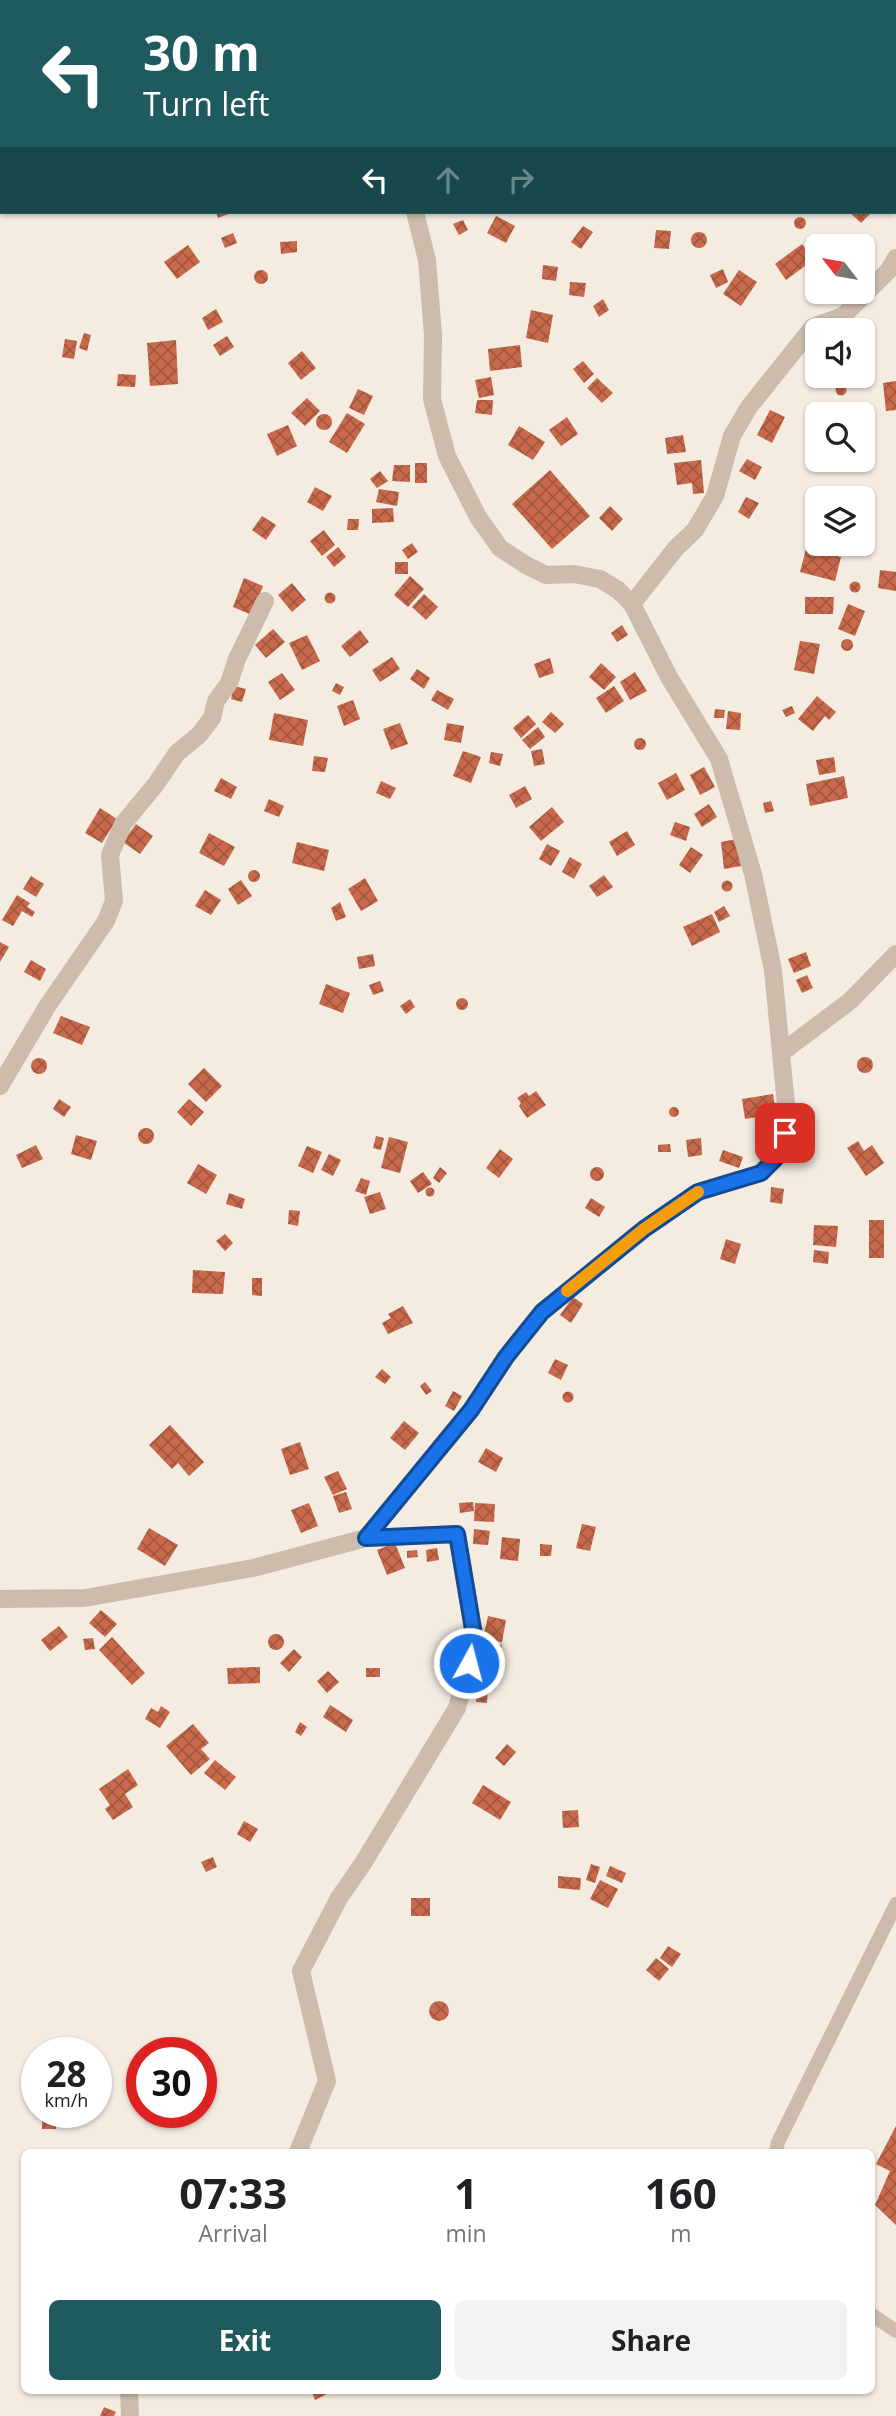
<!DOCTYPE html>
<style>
body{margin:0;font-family:"Open Sans",sans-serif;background:#f2f2f2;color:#202124;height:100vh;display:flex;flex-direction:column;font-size:26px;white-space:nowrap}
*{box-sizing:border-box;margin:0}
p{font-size:23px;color:#757577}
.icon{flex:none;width:38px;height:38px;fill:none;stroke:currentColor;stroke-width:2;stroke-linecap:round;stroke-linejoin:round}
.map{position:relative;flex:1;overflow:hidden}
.details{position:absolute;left:21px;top:2149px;width:854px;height:245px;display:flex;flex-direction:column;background:#fff;border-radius:10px;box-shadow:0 2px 5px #0004}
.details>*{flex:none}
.top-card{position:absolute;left:0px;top:0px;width:896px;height:214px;box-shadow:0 2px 5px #0004;background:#1f5a5e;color:#fff;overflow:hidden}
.needle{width:46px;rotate:301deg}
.tools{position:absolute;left:805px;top:234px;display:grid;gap:14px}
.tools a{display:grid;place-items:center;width:70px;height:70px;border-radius:10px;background:#fff;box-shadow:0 2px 5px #0004;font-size:35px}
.speed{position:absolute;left:21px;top:2037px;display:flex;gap:14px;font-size:35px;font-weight:700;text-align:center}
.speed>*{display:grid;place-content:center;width:91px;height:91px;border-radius:50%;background:#fff;box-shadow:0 2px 5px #0004;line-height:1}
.speed small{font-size:18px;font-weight:400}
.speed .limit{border:10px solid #d22;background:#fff;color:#111}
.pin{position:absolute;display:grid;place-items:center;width:60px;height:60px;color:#fff;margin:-30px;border-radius:14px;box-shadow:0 4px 10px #0006}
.me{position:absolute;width:77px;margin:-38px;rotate:7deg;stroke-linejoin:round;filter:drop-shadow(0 0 5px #0008)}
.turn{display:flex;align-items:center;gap:24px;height:147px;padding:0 28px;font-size:32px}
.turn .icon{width:91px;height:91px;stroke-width:2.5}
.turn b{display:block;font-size:49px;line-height:60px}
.lanes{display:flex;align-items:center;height:66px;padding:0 28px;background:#0003;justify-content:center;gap:35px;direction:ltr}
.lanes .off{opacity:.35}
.eta{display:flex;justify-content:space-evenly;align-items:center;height:119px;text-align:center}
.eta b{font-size:42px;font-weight:700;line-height:49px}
.button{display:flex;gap:14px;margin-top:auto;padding:14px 28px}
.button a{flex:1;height:80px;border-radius:10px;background:#1f5a5e;color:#fff;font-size:28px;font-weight:700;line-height:80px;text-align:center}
.button a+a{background:#f2f2f2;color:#202124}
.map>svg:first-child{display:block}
.building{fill:url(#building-cross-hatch)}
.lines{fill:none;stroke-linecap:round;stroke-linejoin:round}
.service{stroke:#cdbbac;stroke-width:14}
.minor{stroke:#cdbbac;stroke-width:18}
.route-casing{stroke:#114b97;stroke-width:18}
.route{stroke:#1a73e8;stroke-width:12}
.slow{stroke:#f59e0b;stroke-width:12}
</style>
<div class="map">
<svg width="896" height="2416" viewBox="0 0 896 2416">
<defs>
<pattern id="building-cross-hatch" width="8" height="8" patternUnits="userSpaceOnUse" patternTransform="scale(1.75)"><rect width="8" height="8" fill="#c8694b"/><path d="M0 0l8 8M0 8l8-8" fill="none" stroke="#a4573f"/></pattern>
</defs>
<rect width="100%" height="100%" fill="#f4ebe1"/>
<g class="building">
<polygon points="216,212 234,212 218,218"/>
<polygon points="849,212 872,212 861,223"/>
<polygon points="496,216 515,226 506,243 487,233"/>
<circle cx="800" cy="223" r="6"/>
<polygon points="463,220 468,230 459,235 453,224"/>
<polygon points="583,226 593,232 581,249 571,242"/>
<polygon points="656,230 671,231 669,249 654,248"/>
<circle cx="699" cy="240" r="8"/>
<polygon points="233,233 237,243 225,248 221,238"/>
<polygon points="297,241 297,252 281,254 280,242"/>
<polygon points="802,244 813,260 786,280 775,264"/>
<polygon points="188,245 200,262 177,279 164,262"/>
<polygon points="543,265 558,267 556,281 542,279"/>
<polygon points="723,269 728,282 716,288 710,275"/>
<circle cx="261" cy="277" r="7"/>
<polygon points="739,270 757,282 741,306 723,294"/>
<polygon points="570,282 586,283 584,297 569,295"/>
<polygon points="603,299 609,310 599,317 593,306"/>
<polygon points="216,309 223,322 208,330 202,318"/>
<polygon points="531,310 553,315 548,343 526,338"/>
<polygon points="84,333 91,335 87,351 79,348"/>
<polygon points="227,336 234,347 220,356 213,345"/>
<polygon points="65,339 77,341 74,359 62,357"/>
<polygon points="176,340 178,384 150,386 147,343"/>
<polygon points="520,345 522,367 490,371 488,349"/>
<polygon points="302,351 316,368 301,380 288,363"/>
<polygon points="583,361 594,374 584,383 573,369"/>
<polygon points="118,374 136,375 135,387 117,386"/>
<polygon points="491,377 494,395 479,398 475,380"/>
<polygon points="597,378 613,393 602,403 587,388"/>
<polygon points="896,381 896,410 886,411 883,383"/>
<circle cx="841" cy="390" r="5.5"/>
<polygon points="358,389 373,396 364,415 349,408"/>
<polygon points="307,398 320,411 305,426 291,413"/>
<polygon points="477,400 493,400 492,415 475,413"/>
<polygon points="770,410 785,417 772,443 757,435"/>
<polygon points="347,413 365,424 347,453 329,442"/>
<circle cx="324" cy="422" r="8"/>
<polygon points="567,417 578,434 561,446 549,430"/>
<polygon points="288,425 297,446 277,456 267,434"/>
<polygon points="519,426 545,442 533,460 508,445"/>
<polygon points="683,435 686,452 667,454 665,438"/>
<polygon points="747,459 762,467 755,480 739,471"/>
<polygon points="701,460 704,493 693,494 692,483 677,485 674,463"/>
<rect x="415" y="463" width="12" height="20"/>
<polygon points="394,465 410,465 410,482 392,481"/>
<polygon points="550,470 590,516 552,549 512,504"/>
<polygon points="380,471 388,481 377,488 370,479"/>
<polygon points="315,487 332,496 323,511 307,502"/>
<polygon points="379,489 399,492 397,506 376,502"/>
<polygon points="746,497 759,503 749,519 738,512"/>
<polygon points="610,506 623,519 612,531 599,518"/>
<polygon points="393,508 394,522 372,523 372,509"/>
<polygon points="262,516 276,525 266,540 252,530"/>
<polygon points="348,519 359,519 358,530 347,530"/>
<polygon points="324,530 335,545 322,556 310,541"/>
<polygon points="412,543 418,552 408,559 402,550"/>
<polygon points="338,547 346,557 334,567 326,557"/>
<polygon points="806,549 841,557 835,581 800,572"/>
<rect x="395" y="562" width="13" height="12"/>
<polygon points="880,570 896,572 896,591 878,588"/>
<polygon points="410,576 424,589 408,607 394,595"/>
<polygon points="244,578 263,586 252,615 233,607"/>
<circle cx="855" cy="587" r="5.5"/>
<polygon points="292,583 306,600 292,612 278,595"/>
<circle cx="330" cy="598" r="5.5"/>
<polygon points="424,594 438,607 426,620 412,607"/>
<polygon points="805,597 834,597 833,614 805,614"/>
<polygon points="848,604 865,611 855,636 838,629"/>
<polygon points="622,625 628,635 617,642 611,633"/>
<polygon points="273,629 285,642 266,658 255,645"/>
<polygon points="360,630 369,642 350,657 341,646"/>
<polygon points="307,635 320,661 302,670 289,643"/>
<circle cx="847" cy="645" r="6"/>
<polygon points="800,641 820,644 814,674 794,670"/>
<polygon points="392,657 400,669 380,682 372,670"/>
<polygon points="550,658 554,673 539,678 534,664"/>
<polygon points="601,663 616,677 604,690 589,677"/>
<polygon points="417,669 430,678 424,689 410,679"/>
<polygon points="635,672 647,691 630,700 620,682"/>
<polygon points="282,673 295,690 280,700 268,682"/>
<polygon points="336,683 344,687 340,695 332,691"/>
<polygon points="234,686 246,689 242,702 231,699"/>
<polygon points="614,686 624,701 606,713 596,698"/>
<polygon points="437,690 454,699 448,710 431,700"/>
<polygon points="817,696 836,712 829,720 825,716 813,731 798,719"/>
<polygon points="353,700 360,719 344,726 337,706"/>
<polygon points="792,706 795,713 786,717 782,710"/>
<polygon points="715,709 725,710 724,718 714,718"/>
<polygon points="728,711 741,713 740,730 726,729"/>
<polygon points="551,712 564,724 555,733 542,722"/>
<polygon points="274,713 308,720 303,746 269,740"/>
<polygon points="528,715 536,724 521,738 513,728"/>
<polygon points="400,723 408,744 391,750 383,729"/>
<polygon points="447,723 464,726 461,743 444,740"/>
<polygon points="538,727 545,737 530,749 522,740"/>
<circle cx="640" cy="744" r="6"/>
<polygon points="542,749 545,764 534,766 531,751"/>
<polygon points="463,751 481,757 471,783 453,776"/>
<polygon points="491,752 503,754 500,766 489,763"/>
<polygon points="314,756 328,758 325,772 312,771"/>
<polygon points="834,757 836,772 819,775 816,760"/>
<polygon points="704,767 715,787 700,795 690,775"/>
<polygon points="676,773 685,790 667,800 658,783"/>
<polygon points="844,776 848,798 810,806 806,784"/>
<polygon points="221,778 237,787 231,799 214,791"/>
<polygon points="381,781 396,788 390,799 376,793"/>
<polygon points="525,786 532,799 516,808 509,795"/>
<polygon points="269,799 284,806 279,817 264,811"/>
<polygon points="771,801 774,811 765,813 763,803"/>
<polygon points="709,804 717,817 702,827 694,814"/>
<polygon points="552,807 564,822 541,841 529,827"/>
<polygon points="100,808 117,819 102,843 85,833"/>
<polygon points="675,822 690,827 686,841 670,835"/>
<polygon points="136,824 153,836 140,854 123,842"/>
<polygon points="627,831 635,845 617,856 609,842"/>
<polygon points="209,833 235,847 224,866 199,853"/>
<polygon points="737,839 741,866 724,869 721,842"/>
<polygon points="297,842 329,850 324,871 292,863"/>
<polygon points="547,844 560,851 551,866 539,859"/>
<polygon points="691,847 703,855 690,873 679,865"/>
<polygon points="570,857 582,864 574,879 562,872"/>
<circle cx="254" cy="876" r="6"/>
<polygon points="604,875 613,887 597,897 589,886"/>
<polygon points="31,876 44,884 36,897 23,889"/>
<polygon points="365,878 378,901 361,911 348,889"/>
<polygon points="241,880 252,896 238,905 228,889"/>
<circle cx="727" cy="886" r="5.5"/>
<polygon points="205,890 221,900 211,915 195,906"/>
<polygon points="17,895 30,903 27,907 35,912 32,917 22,911 13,926 2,920"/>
<polygon points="340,902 346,917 336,921 331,908"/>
<polygon points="724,906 730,916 719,922 714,912"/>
<polygon points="712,914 720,932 692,946 683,927"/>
<polygon points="0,942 9,947 0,962"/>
<polygon points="806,952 811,966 794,973 788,959"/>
<polygon points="373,954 375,966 359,969 357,957"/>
<polygon points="31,960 46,969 40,981 24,972"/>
<polygon points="807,975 813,988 802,993 796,980"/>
<polygon points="380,981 384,991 373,995 369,985"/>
<polygon points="326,984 350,993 343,1013 319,1004"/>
<circle cx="462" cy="1004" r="6"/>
<polygon points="410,999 415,1007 406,1014 400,1006"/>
<polygon points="61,1016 90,1027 82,1045 53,1033"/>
<circle cx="865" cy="1065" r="8"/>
<circle cx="39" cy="1066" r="8"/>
<polygon points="204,1068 222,1086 206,1102 188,1084"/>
<polygon points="536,1091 546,1105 527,1118 519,1106 521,1103 517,1098 526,1092 529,1096"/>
<polygon points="773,1094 776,1114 745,1119 742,1099"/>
<polygon points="59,1099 71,1107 64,1117 53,1109"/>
<polygon points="189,1099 204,1112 191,1126 177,1112"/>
<circle cx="674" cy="1112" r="5"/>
<circle cx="146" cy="1136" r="8"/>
<polygon points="76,1135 97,1141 91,1160 71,1154"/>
<polygon points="376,1136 384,1138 381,1150 373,1148"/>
<polygon points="389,1137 408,1142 400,1173 381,1168"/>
<polygon points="701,1138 702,1155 688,1157 686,1140"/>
<polygon points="858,1141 864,1151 872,1145 884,1163 866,1176 847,1148"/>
<polygon points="670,1144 671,1152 658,1152 658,1145"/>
<polygon points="36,1145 43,1159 22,1168 16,1155"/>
<polygon points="307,1146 322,1152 313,1173 298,1166"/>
<polygon points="500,1149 513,1159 499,1178 486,1168"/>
<polygon points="723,1150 743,1157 739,1168 719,1161"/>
<polygon points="329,1154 341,1160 333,1176 321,1170"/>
<polygon points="198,1164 217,1175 206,1194 187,1183"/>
<circle cx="597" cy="1174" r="7"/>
<polygon points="440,1167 447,1173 439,1183 433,1178"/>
<polygon points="423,1172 432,1184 418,1193 410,1181"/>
<polygon points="361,1178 370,1181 366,1195 355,1191"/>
<polygon points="771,1187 784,1189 782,1204 770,1202"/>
<circle cx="430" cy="1192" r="4.5"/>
<polygon points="380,1192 386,1209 370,1214 364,1197"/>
<polygon points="229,1193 245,1199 242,1209 226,1204"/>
<polygon points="591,1198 605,1207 599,1217 585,1208"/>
<polygon points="289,1210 300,1211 298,1226 288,1224"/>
<rect x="869" y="1220" width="15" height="38"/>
<polygon points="814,1225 838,1226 836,1247 813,1245"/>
<polygon points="225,1234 233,1243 225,1251 216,1241"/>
<polygon points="726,1239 741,1244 735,1264 720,1259"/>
<polygon points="814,1250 829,1252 828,1264 813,1262"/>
<polygon points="193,1270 225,1272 223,1294 192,1293"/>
<polygon points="252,1278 262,1278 262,1296 252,1295"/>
<polygon points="573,1297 583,1304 571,1323 560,1315"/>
<polygon points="403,1306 413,1323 388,1334 382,1323 391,1318 388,1314"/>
<polygon points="555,1359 568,1365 561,1380 548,1373"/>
<polygon points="382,1369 391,1377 385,1384 375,1377"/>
<polygon points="425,1382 432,1391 426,1395 420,1386"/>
<polygon points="453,1391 462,1396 454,1411 445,1406"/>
<circle cx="568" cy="1397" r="5.5"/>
<polygon points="404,1421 419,1433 405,1450 390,1438"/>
<polygon points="170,1425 204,1462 189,1476 178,1463 172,1469 149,1445"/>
<polygon points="300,1442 309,1469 290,1475 281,1449"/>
<polygon points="486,1448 503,1458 496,1472 478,1462"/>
<polygon points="338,1471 347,1489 333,1495 324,1477"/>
<polygon points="346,1492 352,1509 339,1513 333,1496"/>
<polygon points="473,1502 474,1511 460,1513 459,1503"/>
<polygon points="309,1503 318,1526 301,1533 291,1510"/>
<polygon points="475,1503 495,1504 494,1522 474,1521"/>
<polygon points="582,1524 596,1527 590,1551 576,1548"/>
<polygon points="149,1528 178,1545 165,1566 137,1549"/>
<polygon points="474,1529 490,1531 488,1545 473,1544"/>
<polygon points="502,1537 520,1539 518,1561 500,1559"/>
<polygon points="395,1543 405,1568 387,1575 377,1550"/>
<polygon points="540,1544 552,1545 551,1556 540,1556"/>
<polygon points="437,1548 439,1560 427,1562 426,1550"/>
<polygon points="417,1550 418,1557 407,1558 407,1551"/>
<polygon points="101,1610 117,1624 105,1637 89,1623"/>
<polygon points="488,1616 506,1620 502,1642 483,1639"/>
<polygon points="59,1626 68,1637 50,1651 41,1640"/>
<circle cx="276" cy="1642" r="8"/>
<polygon points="112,1637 145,1673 132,1685 99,1650"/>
<polygon points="93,1638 95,1649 85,1650 83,1639"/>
<polygon points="483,1642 502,1645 499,1675 480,1672"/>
<polygon points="294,1649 302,1657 289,1672 280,1663"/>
<polygon points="260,1667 260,1683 228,1684 227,1668"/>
<rect x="366" y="1668" width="14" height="9"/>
<polygon points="328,1671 339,1682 327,1693 317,1681"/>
<polygon points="477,1684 488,1685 487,1703 476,1702"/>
<polygon points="330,1705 353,1720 346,1732 323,1717"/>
<polygon points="161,1706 170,1712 160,1728 145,1719 151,1708 158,1712"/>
<polygon points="300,1722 307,1727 301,1736 295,1732"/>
<polygon points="193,1724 209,1743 201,1749 210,1759 191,1775 166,1746"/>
<polygon points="507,1744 516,1752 504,1766 495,1758"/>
<polygon points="215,1760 236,1777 225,1790 204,1773"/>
<polygon points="128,1769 138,1785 125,1794 133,1807 113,1820 105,1809 110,1805 99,1789"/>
<polygon points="483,1785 511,1802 500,1820 472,1803"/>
<polygon points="578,1810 579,1827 563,1828 562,1811"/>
<polygon points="244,1821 258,1829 250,1842 237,1834"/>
<polygon points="213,1857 217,1867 206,1872 201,1862"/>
<polygon points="591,1864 600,1867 595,1883 586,1880"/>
<polygon points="610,1866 626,1873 622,1883 606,1876"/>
<polygon points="558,1876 581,1878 580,1890 558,1888"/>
<polygon points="600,1880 618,1889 608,1908 590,1899"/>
<rect x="411" y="1898" width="19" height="18"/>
<polygon points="668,1946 681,1954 672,1967 660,1958"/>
<polygon points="656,1958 669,1969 659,1981 646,1970"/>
<circle cx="439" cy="2011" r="10"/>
<rect x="42" y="2112" width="14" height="17"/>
<polygon points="896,2126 896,2225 875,2205 890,2171 876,2164"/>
<polygon points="311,2390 335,2390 315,2400"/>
<polygon points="104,2407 116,2412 114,2416 100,2416"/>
</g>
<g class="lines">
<g class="service">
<polyline points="776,2152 778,2142 896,1904"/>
<polyline points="872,2315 896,2331"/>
</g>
<g class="minor">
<polyline points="227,0 229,2"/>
<polyline points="632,604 676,548 695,530 715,496 732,436 749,407 813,327 843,316 889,270 896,258"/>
<polyline points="781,1053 850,1001 896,954"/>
<polyline points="0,1086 48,1005 106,921 114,901 110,855 123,824 156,784 177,753 199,735 212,718 216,701 229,683 237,659 265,601"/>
<polyline points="366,1538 471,1410 506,1357 542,1312 644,1229 698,1192 761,1173 782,1151 787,1115 773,970 753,874 719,759 669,677 632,604 618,590 600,579 574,574 546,575 526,565 500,548 478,517 447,456 432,399 433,335 427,260 415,212"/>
<polyline points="0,1599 85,1598 253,1568 366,1538 457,1534 475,1641 457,1708 362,1865 339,1898 301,1971 327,2081 298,2152"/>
<polyline points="129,2390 130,2416"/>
</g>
</g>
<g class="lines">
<g class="route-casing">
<polyline id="route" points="469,1663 475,1641 457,1534 366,1538 471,1410 506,1357 542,1312 644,1229 698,1192 761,1173 782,1152 785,1133"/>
</g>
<use href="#route" class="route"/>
<polyline class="slow" points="567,1291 644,1229 698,1192"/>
</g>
</svg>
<div class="tools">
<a><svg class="needle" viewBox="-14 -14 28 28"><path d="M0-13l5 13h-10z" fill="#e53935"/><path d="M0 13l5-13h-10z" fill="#757577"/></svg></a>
<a><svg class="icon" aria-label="sound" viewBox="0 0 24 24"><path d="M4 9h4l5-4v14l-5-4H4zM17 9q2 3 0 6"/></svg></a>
<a><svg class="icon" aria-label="search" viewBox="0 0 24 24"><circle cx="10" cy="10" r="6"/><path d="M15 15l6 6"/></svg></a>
<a><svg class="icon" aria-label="layers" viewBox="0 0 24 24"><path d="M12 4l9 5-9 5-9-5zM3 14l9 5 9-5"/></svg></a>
</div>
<div class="speed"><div>28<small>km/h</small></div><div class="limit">30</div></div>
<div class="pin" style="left:785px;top:1133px;background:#d93025"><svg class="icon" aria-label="arrive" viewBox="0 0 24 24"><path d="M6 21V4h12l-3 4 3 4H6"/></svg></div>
<svg class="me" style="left:469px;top:1663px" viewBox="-20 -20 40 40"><circle r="17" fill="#1a73e8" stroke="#fff" stroke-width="3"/><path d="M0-11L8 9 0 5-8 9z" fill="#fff"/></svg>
<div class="top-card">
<div class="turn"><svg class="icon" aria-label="left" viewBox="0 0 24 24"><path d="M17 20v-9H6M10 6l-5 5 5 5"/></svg><div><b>30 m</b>Turn left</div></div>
<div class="lanes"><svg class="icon" aria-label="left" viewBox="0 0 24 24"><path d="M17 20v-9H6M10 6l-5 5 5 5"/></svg><svg class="icon off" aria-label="ahead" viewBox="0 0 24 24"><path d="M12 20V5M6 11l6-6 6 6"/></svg><svg class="icon off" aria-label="right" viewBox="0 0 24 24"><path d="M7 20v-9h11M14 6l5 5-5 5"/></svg></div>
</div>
<section class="details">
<div class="eta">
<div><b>07:33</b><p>Arrival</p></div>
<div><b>1</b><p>min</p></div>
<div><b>160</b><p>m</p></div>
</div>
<div class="button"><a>Exit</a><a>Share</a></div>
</section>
</div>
